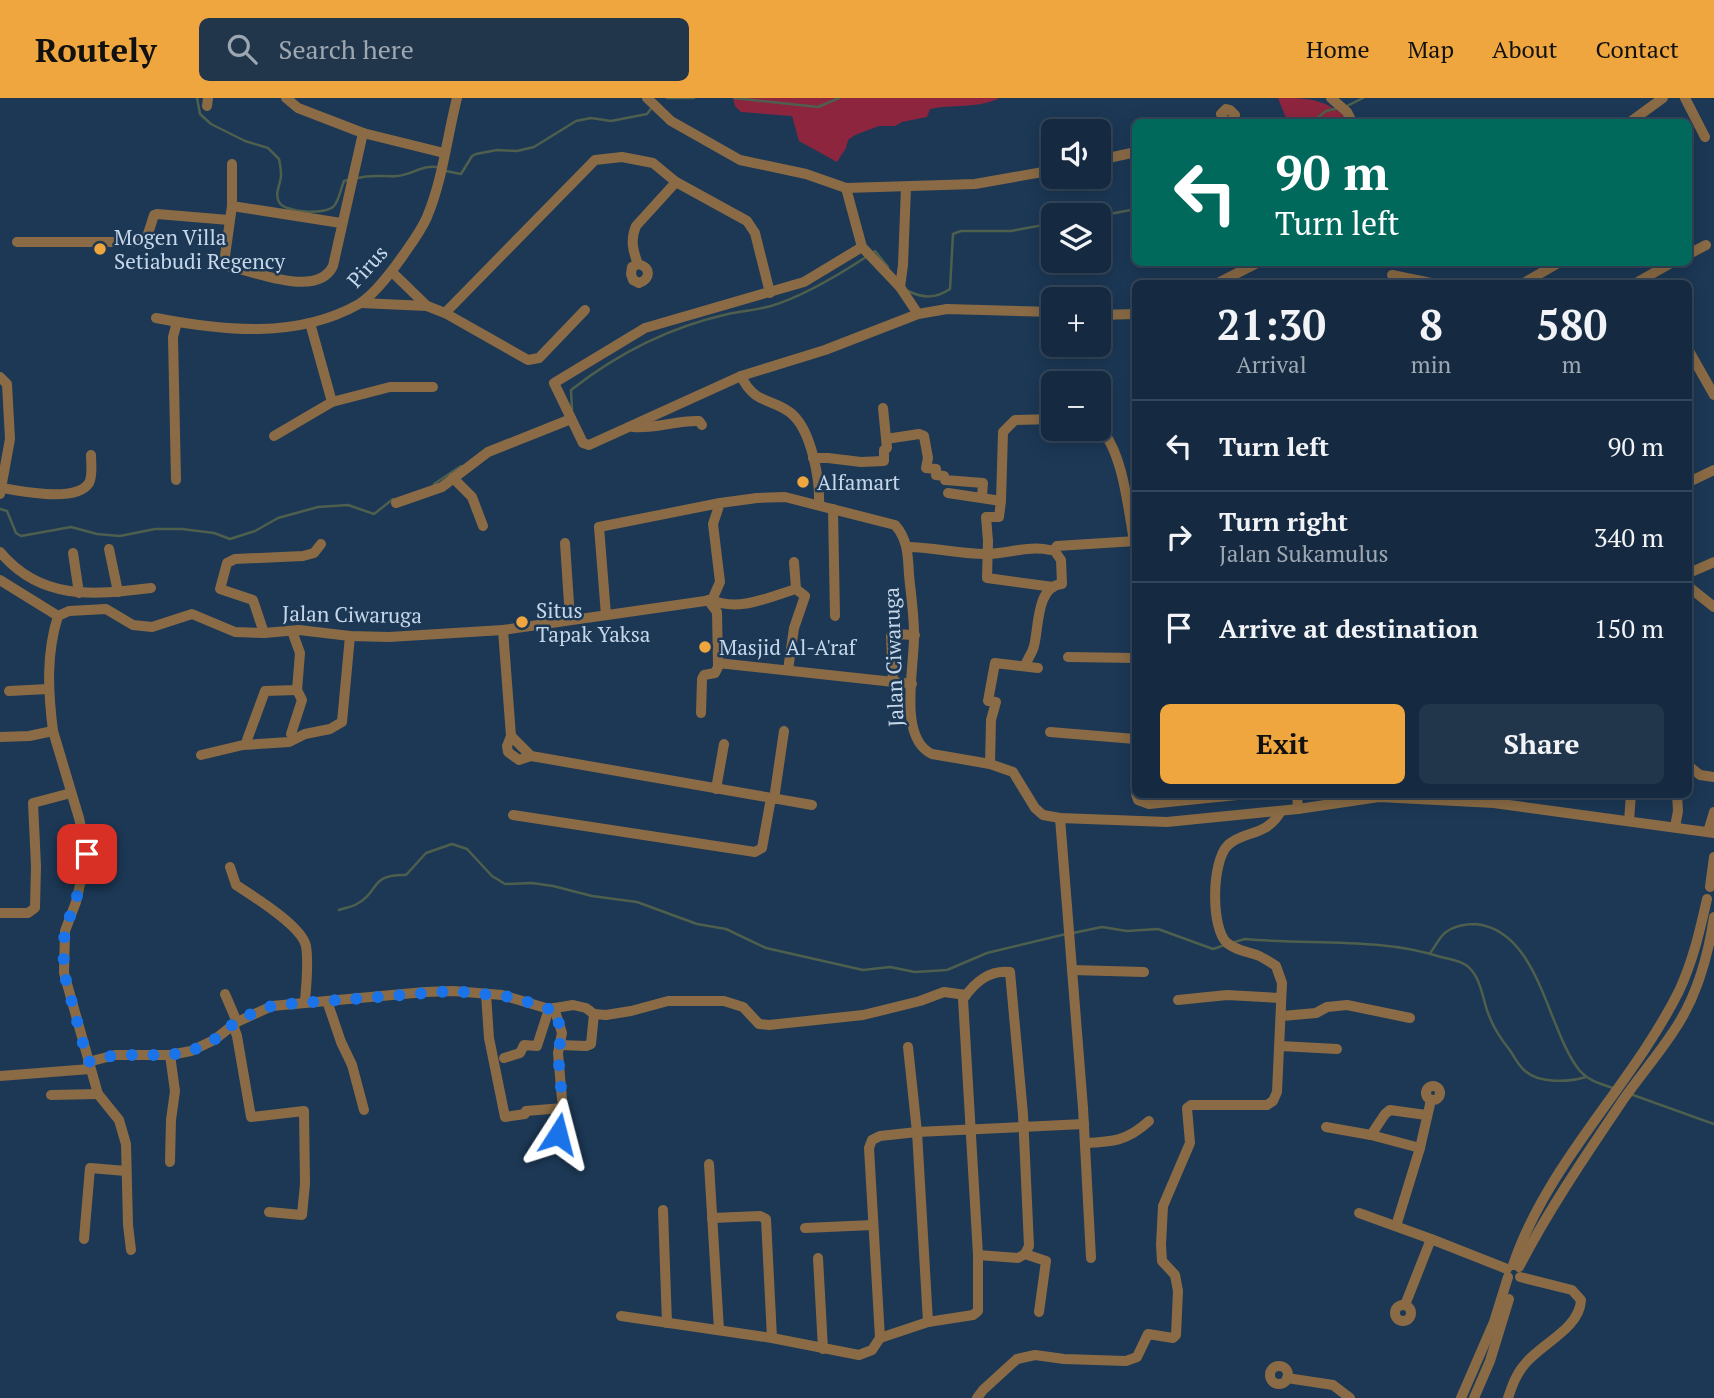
<!DOCTYPE html>
<meta charset="utf-8">
<style>
body{margin:0;font-family:"PT Serif",serif;background:#22364b;color:#f1f3f6;height:100vh;display:flex;flex-direction:column;font-size:26px;white-space:nowrap}
*{box-sizing:border-box;margin:0}
p{font-size:23px;color:#9da7b1}
.icon{flex:none;width:38px;height:38px;fill:none;stroke:currentColor;stroke-width:2;stroke-linecap:round;stroke-linejoin:round}
.map{position:relative;flex:1;overflow:hidden}
.side{position:absolute;left:1132px;top:182px;width:560px;height:518px;display:flex;flex-direction:column;background:#152a40;border-radius:10px;box-shadow:0 4px 18px #0003,0 0 0 2px #344659}
.side>*{flex:none}
.guide{position:absolute;left:1132px;top:21px;width:560px;height:147px;border-radius:10px;box-shadow:0 4px 18px #0003,0 0 0 2px #344659;background:#00695c;color:#fff;overflow:hidden}
.buttons{position:absolute;left:1041px;top:21px;display:grid;gap:14px}
.buttons a{display:grid;place-items:center;width:70px;height:70px;border-radius:10px;background:#152a40;box-shadow:0 4px 18px #0003,0 0 0 2px #344659;font-size:35px}
.pin{position:absolute;display:grid;place-items:center;width:60px;height:60px;color:#fff;margin:-30px;border-radius:14px;box-shadow:0 4px 10px #0006}
.me{position:absolute;width:77px;margin:-38px;rotate:9deg;stroke-linejoin:round;filter:drop-shadow(0 0 5px #0008)}
.turn{display:flex;align-items:center;gap:24px;height:147px;padding:0 28px;font-size:32px}
.turn .icon{width:91px;height:91px;stroke-width:2.5}
.turn b{display:block;font-size:49px;line-height:60px}
.eta{display:flex;justify-content:space-evenly;align-items:center;height:119px;text-align:center}
.eta b{font-size:42px;font-weight:600;line-height:49px}
.action{display:flex;gap:14px;margin-top:auto;padding:14px 28px}
.action a{flex:1;height:80px;border-radius:10px;background:#f0a63f;color:#111;font-size:28px;font-weight:600;line-height:80px;text-align:center}
.action a+a{background:#22364b;color:#f1f3f6}
ul{padding:0;list-style:none}
li{display:flex;align-items:center;gap:21px;height:91px;padding:0 28px;border-top:2px solid #344659}
li div{flex:1}
li b{display:block;font-size:26px}
li em{font-style:normal}
header{display:flex;align-items:center;gap:42px;box-sizing:border-box;height:98px;padding:0 35px;background:#f0a63f;color:#111}
header strong{font-size:33px}
nav{display:flex;gap:38px;margin-inline-start:auto;font-size:24px}
.search{width:490px;height:63px;background:#22364b;display:flex;align-items:center;gap:18px;box-sizing:border-box;padding:0 24px;border-radius:10px;color:#9da7b1;font-size:26px}
.map>svg:first-child{display:block}
.green{fill:#8e253e}
.lines{fill:none;stroke-linecap:round;stroke-linejoin:round}
.stream{stroke:#4e5f4d;stroke-width:2.5}
.minor{stroke:#8a6b45;stroke-width:10}
.route{stroke:#1a73e8;stroke-width:12;stroke-dasharray:0 21.6}
.poi-dot{fill:#f0a63f;stroke:#1c3855;stroke-width:2.5}
.labels{text-anchor:middle;dominant-baseline:central;stroke-width:5;stroke-linejoin:round;paint-order:stroke}
.poi-label{font-size:21px;fill:#c6d7e9;stroke:#1c3855;text-anchor:start}
.street-label{font-size:21px;fill:#c6d7e9;stroke:#1c3855}
</style>
<header>
<strong>Routely</strong>
<div class="search"><svg class="icon" aria-label="search" viewBox="0 0 24 24"><circle cx="10" cy="10" r="6"/><path d="M15 15l6 6"/></svg>Search here</div>
<nav><a>Home</a><a>Map</a><a>About</a><a>Contact</a></nav>
</header>
<div class="map">
<svg width="1714" height="1300" viewBox="0 0 1714 1300">
<rect width="100%" height="100%" fill="#1c3855"/>
<g class="green">
<path d="M733 0H999C977 11 953 6 930 11L927 19 902 24 895 28H879L855 37 848 42 846 50 837 64 799 43 792 18 741 14 735 8Z"/>
<path d="M1278 0C1306 0 1322 0 1344 18V23L1290 24 1286 20Z"/>
</g>
<g class="lines">
<g class="stream">
<path d="M197 0 200 16 211 26 245 43 268 50 279 61C280 66 281 72 281 77 281 86 274 95 279 104 285 115 326 117 334 108 339 102 341 90 344 83L348 82"/>
<polyline points="667,0 694,0"/>
<polyline points="734,0 818,9 839,0"/>
<polyline points="1345,9 1363,0"/>
<polyline points="1312,24 1326,13 1339,10"/>
<polyline points="446,73 461,76 472,58 476,56 497,52 517,53 534,49 576,23 591,20 611,23 647,16 653,8"/>
<path d="M358 80C371 76 383 79 397 78 412 77 425 65 440 70"/>
<polyline points="1099,118 1136,111"/>
<polyline points="871,156 875,153 888,169"/>
<path d="M908 193C923 200 935 201 950 191L953 136 961 133H1011L1054 125"/>
<path d="M572 312 571 292C618 255 670 229 728 216 742 213 757 212 771 208 804 198 837 178 866 159"/>
<polyline points="434,386 461,368"/>
<polyline points="0,411 7,413 16,435 21,438 71,429 97,436 120,438 155,431 182,431 214,435 230,441 255,433 278,420 318,409 348,407 374,416 393,401"/>
<path d="M339 812C344 810 351 809 355 807 381 794 368 776 406 777L426 755 452 746 467 751 492 778 505 786 532 785 553 788 592 798 637 804 697 826 726 831 766 850 863 872 890 869 915 874 947 872 987 855 1066 836"/>
<polyline points="1073,835 1102,829 1127,833 1158,831 1213,851 1225,847"/>
<path d="M1231 845 1245 841C1309 847 1378 839 1441 859 1449 861 1458 862 1466 867 1481 878 1482 899 1488 915 1493 929 1500 940 1509 951 1514 958 1518 967 1525 973 1540 986 1569 984 1586 979"/>
<path d="M1430 855C1436 848 1439 839 1446 834 1454 828 1466 826 1476 826 1540 833 1547 933 1580 973 1589 983 1601 986 1613 990"/>
<polyline points="1633,997 1714,1026"/>
</g>
<g class="minor">
<polyline points="286,0 298,10 363,35 444,55"/>
<polyline points="647,0 671,23 740,62 806,76 846,90 862,149 900,189 918,216"/>
<polyline points="1331,0 1347,14 1352,24"/>
<polyline points="1685,0 1705,39"/>
<polyline points="207,8 208,0"/>
<polyline points="1225,24 1221,16 1226,11 1230,12 1235,17 1231,24"/>
<polyline points="1630,24 1663,0"/>
<polyline points="1099,62 1136,54"/>
<path d="M232 66V108L224 165 227 168C255 173 317 201 333 168L363 35"/>
<polyline points="846,90 975,86 1054,72"/>
<polyline points="232,108 341,125"/>
<polyline points="17,144 143,144 147,139 154,117 157,116 229,122"/>
<polyline points="862,149 804,184 645,230 554,285 583,345 589,347 741,278 825,252 918,216 947,211 1054,214"/>
<polyline points="1689,156 1706,147"/>
<path d="M638 166 632 169 631 176 633 182 639 185C651 181 651 169 638 166 633 153 630 142 636 128L676 84"/>
<polyline points="392,174 427,208 445,215 595,62 622,59 653,65 676,84 747,123 755,135 770,195"/>
<polyline points="1392,177 1436,186"/>
<polyline points="1216,186 1259,164"/>
<polyline points="1522,186 1560,164"/>
<polyline points="1634,186 1673,164"/>
<polyline points="900,189 903,167 906,89"/>
<polyline points="361,205 427,208"/>
<polyline points="445,215 528,262 539,260 585,212"/>
<polyline points="1099,217 1136,216"/>
<path d="M156 220C224 233 297 241 359 206 374 197 392 173 402 159 411 146 421 133 427 119 443 81 447 39 457 0"/>
<polyline points="310,225 332,304"/>
<polyline points="1689,253 1714,297"/>
<path d="M741 278C755 308 775 300 793 317 812 335 820 382 819 407"/>
<polyline points="0,279 7,286 10,341 0,396"/>
<path d="M633 329C656 331 677 322 699 323L702 327"/>
<path d="M1099 329C1123 353 1128 410 1134 443"/>
<polyline points="274,338 332,304 390,289 433,289"/>
<polyline points="886,341 919,336 924,338 928,360 926,370 936,371 936,377 944,378 945,382 983,385 982,399"/>
<polyline points="813,360 828,360 861,364 884,363 884,352 887,350 883,310"/>
<polyline points="453,380 472,399 483,428"/>
<polyline points="176,382 173,239 177,224"/>
<polyline points="1689,384 1714,372"/>
<path d="M2 390C22 393 76 405 89 385 93 378 91 365 91 357"/>
<polyline points="948,395 1001,403 1003,334 1015,322 1054,321"/>
<polyline points="1001,403 999,419 986,419 988,443 987,480 1053,489"/>
<polyline points="396,405 442,389 488,354 571,321"/>
<polyline points="833,411 835,518"/>
<polyline points="565,445 570,521"/>
<path d="M907 449C933 449 959 456 985 456 1007 456 1029 447 1050 452"/>
<polyline points="109,451 118,494"/>
<path d="M0 454C41 503 93 497 151 490"/>
<polyline points="73,455 79,495"/>
<polyline points="794,464 796,491"/>
<polyline points="1689,475 1714,464"/>
<polyline points="0,482 58,518"/>
<polyline points="1689,489 1714,509"/>
<path d="M712 502C739 514 769 499 796 491L805 498 794 530 788 572"/>
<polyline points="606,517 599,429 720,405"/>
<polyline points="503,532 511,638 507,648 508,654 519,662 531,658"/>
<polyline points="264,535 253,502 220,491 227,465 235,461 303,458 314,455 321,446"/>
<polyline points="1068,559 1136,560"/>
<polyline points="718,565 912,586"/>
<path d="M1025 568C1027 561 1032 556 1034 548 1039 530 1036 488 1062 486L1061 462 1054 452 1057 448 1136 443"/>
<polyline points="893,584 891,538 893,536 915,537"/>
<polyline points="9,593 48,591"/>
<polyline points="701,615 702,581 704,577 715,575 718,569 717,514 708,502"/>
<polyline points="1136,630 1136,688"/>
<polyline points="53,633 79,720 87,756 76,804 65,833 64,875 98,996 119,1022 126,1046 128,1127 131,1152"/>
<polyline points="1050,634 1135,641"/>
<polyline points="291,636 302,602 297,592"/>
<polyline points="511,638 531,658 812,707"/>
<path d="M0 639 29 638 53 633C48 593 46 556 58 518L69 513 106 511 133 527 152 529 192 516 235 534 264 535 299 532 350 538 389 539 503 532 712 502 720 484 713 426 720 405 757 400 785 399 895 427C908 441 908 459 909 477 911 497 914 517 914 536 915 568 897 640 932 656L990 666 1013 674 1035 710 1043 717 1060 720 1167 724 1298 711 1379 699 1494 705 1714 735"/>
<polyline points="247,642 265,593 297,592 300,555 292,533"/>
<polyline points="201,657 243,647 289,644 305,636 330,631 342,624 350,538"/>
<polyline points="990,666 991,622 996,604 988,603 995,565 1038,570"/>
<polyline points="1689,668 1700,677 1714,679"/>
<polyline points="716,691 724,646"/>
<polyline points="1136,696 1138,702 1149,706 1247,696"/>
<polyline points="1297,696 1298,711"/>
<polyline points="774,701 784,633"/>
<polyline points="513,717 755,754 762,750 771,700"/>
<polyline points="1060,720 1083,1010 1091,1160"/>
<polyline points="1629,723 1631,696"/>
<polyline points="1675,729 1678,713 1677,696"/>
<polyline points="1708,734 1714,714"/>
<path d="M230 769 236 787C253 798 302 828 306 848 309 866 306 887 305 904"/>
<polyline points="1710,789 1714,759"/>
<polyline points="0,815 28,815 35,810 36,768 33,705 71,695"/>
<polyline points="1072,872 1144,874"/>
<polyline points="225,896 237,924"/>
<polyline points="486,896 489,940 505,1019 525,1016 526,1013 563,1010"/>
<polyline points="1178,902 1227,897 1280,900"/>
<polyline points="327,903 341,944 352,967 364,1012"/>
<polyline points="554,910 562,935 558,955 563,1013 558,1036"/>
<polyline points="1282,918 1316,915 1327,909 1347,907 1410,920"/>
<polyline points="233,927 237,938 251,1019 304,1013 305,1086 302,1117 269,1114"/>
<polyline points="560,947 586,948 591,946 594,916"/>
<polyline points="1280,948 1337,951"/>
<polyline points="504,960 520,955 524,947 537,948 549,911"/>
<polyline points="88,964 115,957 170,957 191,953 214,942 237,924 272,908 425,894 453,893 502,897 549,911 573,907 586,910 594,916 606,917 631,913 668,903 724,903 743,909 759,926 769,927 863,917 920,903 944,894 966,897"/>
<polyline points="0,978 90,971"/>
<circle cx="1433" cy="995" r="7"/>
<polyline points="51,997 98,996"/>
<polyline points="1326,1029 1371,1037 1420,1050"/>
<polyline points="1371,1037 1385,1016 1390,1012 1426,1017"/>
<path d="M1085 1045C1113 1044 1127 1043 1149 1023"/>
<polyline points="170,1064 171,1022 175,993 170,957"/>
<polyline points="709,1066 719,1232"/>
<polyline points="663,1112 667,1225"/>
<polyline points="1359,1115 1431,1141"/>
<polyline points="712,1120 760,1118 766,1121 772,1240"/>
<polyline points="1396,1128 1420,1050 1431,1002"/>
<polyline points="805,1130 873,1127"/>
<polyline points="84,1141 90,1070 126,1073"/>
<polyline points="978,1157 1018,1160 1025,1156 1046,1163 1039,1214"/>
<polyline points="818,1160 823,1251"/>
<path d="M1513 1167C1548 1064 1631 989 1679 893 1693 863 1700 832 1707 801"/>
<path d="M1519 1169C1549 1111 1586 1057 1623 1002 1639 979 1658 957 1673 934 1696 901 1708 859 1714 819"/>
<circle cx="1403" cy="1215" r="8"/>
<polyline points="1405,1207 1431,1141 1507,1171"/>
<polyline points="621,1218 772,1240 859,1257 872,1252 880,1240 928,1224 917,1034 908,949"/>
<path d="M928 1224 973 1217 978 1213V1157L963 901C975 884 989 872 1010 874L1023 1016 1029 1148 1025 1156"/>
<polyline points="880,1240 869,1050 872,1042 880,1038 917,1034 1084,1026"/>
<circle cx="1279" cy="1277" r="9"/>
<polyline points="1287,1280 1333,1287 1350,1300"/>
<path d="M977 1300 983 1292 1017 1261 1035 1257 1064 1261 1126 1263 1137 1259 1148 1236 1173 1240 1176 1237 1178 1193 1175 1177 1162 1163 1161 1147 1163 1108 1190 1045 1187 1010 1191 1007H1267L1273 1003 1277 994 1282 885 1276 868C1270 864 1264 860 1257 857 1246 853 1237 853 1227 845 1211 831 1211 764 1228 747 1244 732 1267 739 1281 713"/>
<polyline points="1461,1300 1494,1224 1508,1179"/>
<polyline points="1474,1300 1490,1263 1509,1201"/>
<path d="M1508 1300C1512 1288 1516 1276 1525 1266 1541 1246 1580 1230 1581 1202L1572 1192 1520 1179"/>
</g>
</g>
<g class="lines">
<path class="route" d="M87 756C85 782 73 806 66 831 62 845 64 861 64 875L88 964 115 957H170L191 953 214 942 237 923 253 915 272 908 289 906 453 893 513 899 549 911 554 910 562 935 558 955 563 1013 558 1036"/>
</g>
<g class="poi-dot">
<circle cx="100" cy="151" r="7"/>
<circle cx="803" cy="384" r="7"/>
<circle cx="522" cy="524" r="7"/>
<circle cx="705" cy="549" r="7"/>
</g>
<g class="labels">
<g class="poi-label">
<text x="114" y="139">Mogen Villa<tspan x="114" dy="24">Setiabudi Regency</tspan></text>
<text x="817" y="384">Alfamart</text>
<text x="536" y="512">Situs<tspan x="536" dy="24">Tapak Yaksa</tspan></text>
<text x="719" y="549">Masjid Al-A'raf</text>
</g>
<g class="street-label">
<text transform="translate(367 168) rotate(-48)">Pirus</text>
<text transform="translate(352 516) rotate(1)">Jalan Ciwaruga</text>
<text transform="translate(893 559) rotate(-92)">Jalan Ciwaruga</text>
</g>
</g>
</svg>
<div class="buttons">
<a><svg class="icon" aria-label="sound" viewBox="0 0 24 24"><path d="M4 9h4l5-4v14l-5-4H4zM17 9q2 3 0 6"/></svg></a>
<a><svg class="icon" aria-label="layers" viewBox="0 0 24 24"><path d="M12 4l9 5-9 5-9-5zM3 14l9 5 9-5"/></svg></a>
<a>+</a>
<a>−</a>
</div>
<div class="pin" style="left:87px;top:756px;background:#d93025"><svg class="icon" aria-label="arrive" viewBox="0 0 24 24"><path d="M6 21V4h12l-3 4 3 4H6"/></svg></div>
<svg class="me" style="left:558px;top:1036px" viewBox="-20 -20 40 40"><path d="M0-17L14 15 0 8-14 15z" fill="#1a73e8" stroke="#fff" stroke-width="4"/></svg>
<div class="guide">
<div class="turn"><svg class="icon" aria-label="left" viewBox="0 0 24 24"><path d="M17 20v-9H6M10 6l-5 5 5 5"/></svg><div><b>90 m</b>Turn left</div></div>
</div>
<section class="side">
<div class="eta">
<div><b>21:30</b><p>Arrival</p></div>
<div><b>8</b><p>min</p></div>
<div><b>580</b><p>m</p></div>
</div>
<ul>
<li><svg class="icon" aria-label="left" viewBox="0 0 24 24"><path d="M17 20v-9H6M10 6l-5 5 5 5"/></svg><div><b>Turn left</b></div><em>90 m</em></li>
<li><svg class="icon" aria-label="right" viewBox="0 0 24 24"><path d="M7 20v-9h11M14 6l5 5-5 5"/></svg><div><b>Turn right</b><p>Jalan Sukamulus</p></div><em>340 m</em></li>
<li><svg class="icon" aria-label="arrive" viewBox="0 0 24 24"><path d="M6 21V4h12l-3 4 3 4H6"/></svg><div><b>Arrive at destination</b></div><em>150 m</em></li>
</ul>
<div class="action"><a>Exit</a><a>Share</a></div>
</section>
</div>
